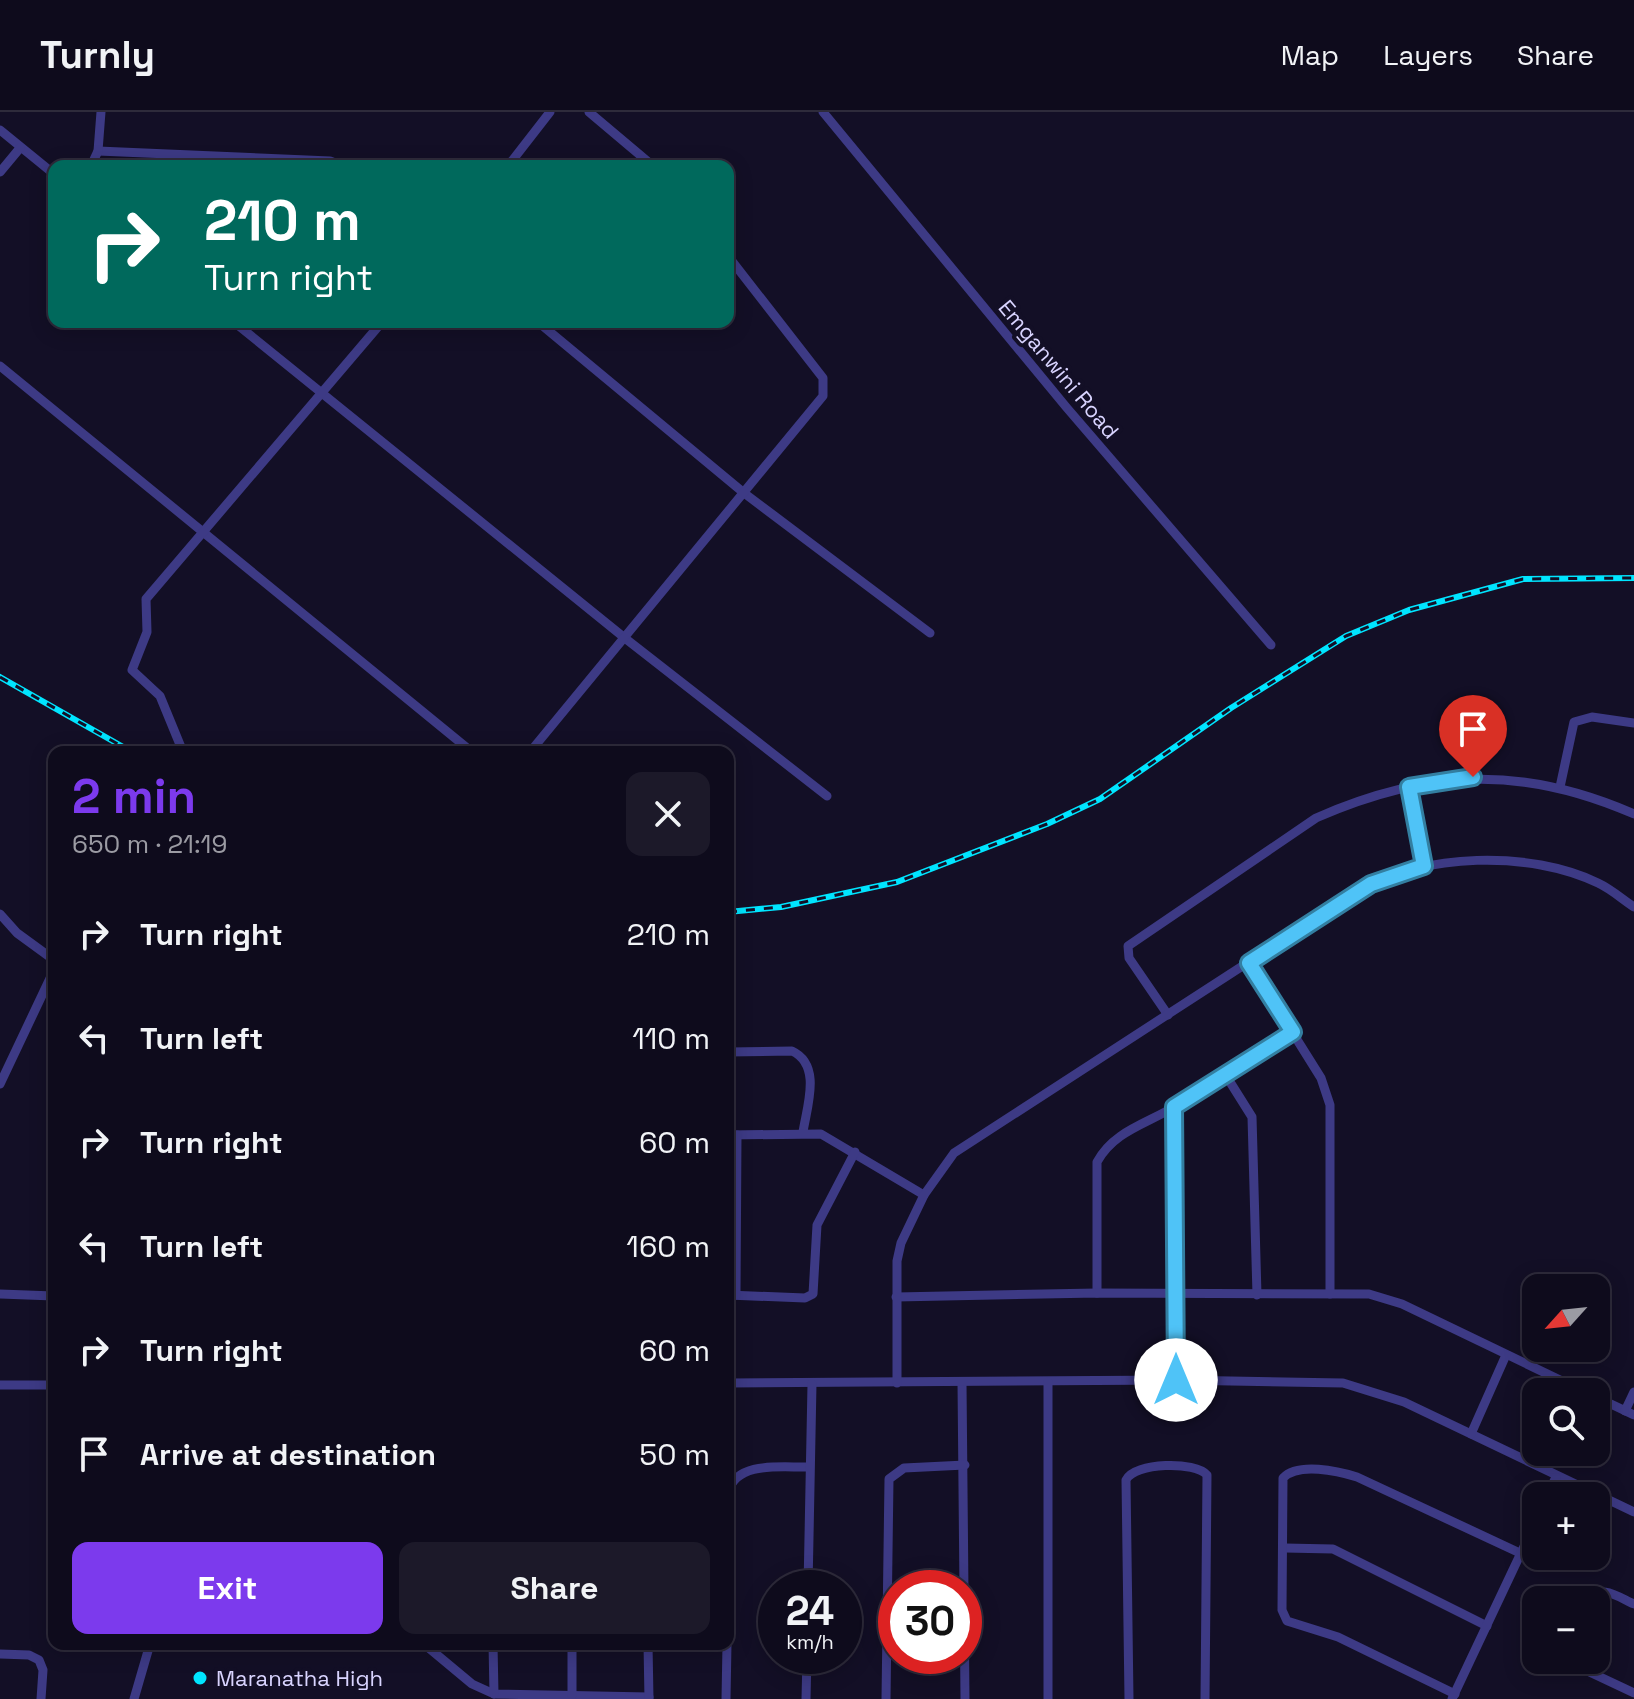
<!DOCTYPE html>
<meta charset="utf-8">
<style>
body{margin:0;font-family:"Space Grotesk",sans-serif;background:#1c1929;color:#f1f3f6;height:100vh;display:flex;flex-direction:column;font-size:30px;white-space:nowrap}
*{box-sizing:border-box;margin:0}
p{font-size:26px;color:#9b9ba3}
.icon{flex:none;width:44px;height:44px;fill:none;stroke:currentColor;stroke-width:2;stroke-linecap:round;stroke-linejoin:round}
.map{position:relative;flex:1;overflow:hidden}
.sheet{position:absolute;left:48px;top:634px;width:686px;height:904px;display:flex;flex-direction:column;background:#0e0b1c;border-radius:16px;box-shadow:0 4px 20px #0003,0 0 0 2px #2e2b3b}
.sheet>*{flex:none}
.top-card{position:absolute;left:48px;top:48px;width:686px;height:168px;border-radius:16px;box-shadow:0 4px 20px #0003,0 0 0 2px #2e2b3b;background:#00695c;color:#fff;overflow:hidden}
.needle{width:52px;rotate:243deg}
.controls{position:absolute;left:1522px;top:1162px;display:grid;gap:16px}
.controls a{display:grid;place-items:center;width:88px;height:88px;border-radius:16px;background:#0e0b1c;box-shadow:0 4px 20px #0003,0 0 0 2px #2e2b3b;font-size:40px}
.speed{position:absolute;left:758px;top:1458px;display:flex;gap:16px;font-size:40px;font-weight:700;text-align:center}
.speed>*{display:grid;place-content:center;width:104px;height:104px;border-radius:50%;background:#0e0b1c;box-shadow:0 4px 20px #0003,0 0 0 2px #2e2b3b;line-height:1}
.speed small{font-size:20px;font-weight:400}
.speed .limit{border:12px solid #d22;background:#fff;color:#111}
.pin{position:absolute;display:grid;place-items:center;width:68px;height:68px;color:#fff;margin:-82px -34px;border-radius:50% 50% 50% 0;rotate:-45deg;box-shadow:0 0 8px #0007}
.pin .icon{rotate:45deg}
.me{position:absolute;width:88px;margin:-44px;rotate:0deg;stroke-linejoin:round;filter:drop-shadow(0 0 6px #0008)}
.turn{display:flex;align-items:center;gap:28px;height:168px;padding:0 24px;font-size:36px}
.turn .icon{width:104px;height:104px;stroke-width:2.5}
.turn b{display:block;font-size:56px;line-height:68px}
.round{display:grid;place-items:center;flex:none;width:84px;height:84px;border-radius:16px;background:#1c1929}
.head{display:flex;align-items:center;justify-content:space-between;height:136px;padding:0 24px}
h1{font-size:48px;font-weight:700;line-height:60px;color:#7c3aed}
.button{display:flex;gap:16px;margin-top:auto;padding:16px 24px}
.button a{flex:1;height:92px;border-radius:16px;background:#7c3aed;color:#fff;font-size:32px;font-weight:700;line-height:92px;text-align:center}
.button a+a{background:#1c1929;color:#f1f3f6}
ul{padding:0;list-style:none}
li{display:flex;align-items:center;gap:24px;height:104px;padding:0 24px}
li div{flex:1}
li b{display:block;font-size:30px}
li em{font-style:normal}
header{display:flex;align-items:center;gap:48px;box-sizing:border-box;height:112px;padding:0 40px;background:#0e0b1c;border-bottom:2px solid #2e2b3b}
header strong{font-size:38px}
nav{display:flex;gap:44px;margin-inline-start:auto;font-size:28px}
.map>svg:first-child{display:block}
.lines{fill:none;stroke-linecap:round;stroke-linejoin:round}
.minor{stroke:#3d3a85;stroke-width:9}
.rail-casing{stroke:#00e5ff;stroke-width:6}
.rail{stroke:#130f26;stroke-width:3;stroke-dasharray:9;stroke-linecap:butt}
.route-casing{stroke:#337fa1;stroke-width:20}
.route{stroke:#4fc3f7;stroke-width:14}
.poi-dot{fill:#00e5ff;stroke:#130f26;stroke-width:3}
.labels{text-anchor:middle;dominant-baseline:central;stroke-width:8;stroke-linejoin:round;paint-order:stroke}
.street-label{font-size:22px;fill:#d9d4ff;stroke:#130f26}
.poi-label{font-size:22px;fill:#d9d4ff;stroke:#130f26;text-anchor:start}
</style>
<header>
<strong>Turnly</strong>
<nav><a>Map</a><a>Layers</a><a>Share</a></nav>
</header>
<div class="map">
<svg width="1634" height="1587" viewBox="0 0 1634 1587">
<rect width="100%" height="100%" fill="#130f26"/>
<g class="lines">
<g class="minor">
<polyline points="589,0 653,54"/>
<polyline points="823,0 1067,296 1271,533"/>
<polyline points="0,18 54,62"/>
<polyline points="98,39 330,49 343,54"/>
<polyline points="91,54 98,39 101,0"/>
<polyline points="508,54 550,0"/>
<polyline points="0,60 20,36"/>
<polyline points="234,210 626,527 827,684"/>
<polyline points="538,210 744,381 930,521"/>
<polyline points="0,254 472,640"/>
<polyline points="183,640 160,584 132,558 147,520 146,487 382,210"/>
<polyline points="530,640 823,284 823,266 728,144"/>
<polyline points="1409,675 1424,754"/>
<polyline points="1560,675 1574,610 1592,605 1634,611"/>
<polyline points="0,802 17,821 54,848"/>
<polyline points="1249,851 1321,966 1330,993 1330,1182"/>
<path d="M1168 903 1129 846 1128 834 1316 706C1427 657 1522 653 1634 702"/>
<path d="M728 940 792 939C822 953 807 994 803 1020"/>
<polyline points="1225,962 1252,1005 1257,1183"/>
<polyline points="0,972 54,858"/>
<polyline points="1174,995 1176,1268"/>
<polyline points="728,1023 821,1022 924,1083"/>
<path d="M1097 1181V1050C1114 1018 1150 1011 1177 993 1215 968 1254 944 1293 920"/>
<polyline points="0,1182 54,1184"/>
<polyline points="728,1183 805,1186 813,1182 817,1113 855,1040"/>
<polyline points="736,1183 737,1023"/>
<polyline points="896,1185 1097,1181 1369,1182 1402,1192 1585,1280"/>
<polyline points="962,1270 965,1587"/>
<polyline points="728,1271 1176,1268 1343,1271 1404,1290 1634,1400"/>
<path d="M897 1271V1149L901 1131 924 1083 954 1041 1358 779C1423 741 1530 738 1598 771 1611 777 1622 787 1634 795"/>
<polyline points="0,1273 54,1273"/>
<polyline points="1596,1285 1634,1303"/>
<polyline points="1625,1299 1634,1280"/>
<polyline points="1471,1322 1506,1243"/>
<path d="M728 1380C737 1348 783 1356 809 1355"/>
<polyline points="1547,1384 1556,1365"/>
<polyline points="1285,1436 1333,1437 1487,1514"/>
<polyline points="808,1476 812,1272"/>
<path d="M1588 1488C1601 1471 1618 1485 1634 1492"/>
<polyline points="424,1532 472,1572 494,1582 649,1585"/>
<polyline points="493,1532 494,1582"/>
<polyline points="648,1532 649,1587"/>
<polyline points="0,1542 29,1543 39,1548 43,1558 41,1587"/>
<polyline points="1564,1548 1634,1581"/>
<path d="M1455 1582 1338 1525 1287 1509 1282 1498 1283 1366C1298 1350 1338 1359 1357 1365L1522 1442"/>
<polyline points="572,1583 572,1532"/>
<polyline points="134,1587 150,1532"/>
<polyline points="726,1587 727,1532"/>
<polyline points="806,1587 807,1544"/>
<polyline points="886,1587 889,1367 904,1356 965,1353"/>
<polyline points="1048,1587 1048,1270"/>
<path d="M1129 1587 1126 1368C1134 1350 1196 1349 1207 1363L1205 1587"/>
<polyline points="1452,1587 1536,1409"/>
</g>
<g class="rail-casing">
<g id="rail">
<polyline points="0,565 132,640"/>
<polyline points="728,800 781,795 897,770 1047,712 1100,687 1231,596 1346,524 1409,498 1523,467 1634,466"/>
</g>
</g>
<use href="#rail" class="rail"/>
</g>
<g class="lines">
<g class="route-casing">
<polyline id="route" points="1176,1268 1174,995 1293,920 1249,851 1371,772 1424,754 1409,675 1473,665"/>
</g>
<use href="#route" class="route"/>
</g>
<circle class="poi-dot" cx="200" cy="1566" r="8"/>
<g class="labels">
<g class="street-label">
<text transform="translate(1059 257) rotate(50)">Emganwini Road</text>
</g>
<g class="poi-label">
<text x="216" y="1566">Maranatha High</text>
</g>
</g>
</svg>
<div class="controls">
<a><svg class="needle" viewBox="-14 -14 28 28"><path d="M0-13l5 13h-10z" fill="#e53935"/><path d="M0 13l5-13h-10z" fill="#9b9ba3"/></svg></a>
<a><svg class="icon" aria-label="search" viewBox="0 0 24 24"><circle cx="10" cy="10" r="6"/><path d="M15 15l6 6"/></svg></a>
<a>+</a>
<a>−</a>
</div>
<div class="speed"><div>24<small>km/h</small></div><div class="limit">30</div></div>
<div class="pin" style="left:1473px;top:665px;background:#d93025"><svg class="icon" aria-label="arrive" viewBox="0 0 24 24"><path d="M6 21V4h12l-3 4 3 4H6"/></svg></div>
<svg class="me" style="left:1176px;top:1268px" viewBox="-20 -20 40 40"><circle r="19" fill="#fff"/><path d="M0-13L10 11 0 6-10 11z" fill="#4fc3f7"/></svg>
<div class="top-card">
<div class="turn"><svg class="icon" aria-label="right" viewBox="0 0 24 24"><path d="M7 20v-9h11M14 6l5 5-5 5"/></svg><div><b>210 m</b>Turn right</div></div>
</div>
<section class="sheet">
<div class="head"><div><h1>2 min</h1><p>650 m · 21:19</p></div><a class="round"><svg class="icon" aria-label="close" viewBox="0 0 24 24"><path d="M6 6l12 12M18 6L6 18"/></svg></a></div>
<ul>
<li><svg class="icon" aria-label="right" viewBox="0 0 24 24"><path d="M7 20v-9h11M14 6l5 5-5 5"/></svg><div><b>Turn right</b></div><em>210 m</em></li>
<li><svg class="icon" aria-label="left" viewBox="0 0 24 24"><path d="M17 20v-9H6M10 6l-5 5 5 5"/></svg><div><b>Turn left</b></div><em>110 m</em></li>
<li><svg class="icon" aria-label="right" viewBox="0 0 24 24"><path d="M7 20v-9h11M14 6l5 5-5 5"/></svg><div><b>Turn right</b></div><em>60 m</em></li>
<li><svg class="icon" aria-label="left" viewBox="0 0 24 24"><path d="M17 20v-9H6M10 6l-5 5 5 5"/></svg><div><b>Turn left</b></div><em>160 m</em></li>
<li><svg class="icon" aria-label="right" viewBox="0 0 24 24"><path d="M7 20v-9h11M14 6l5 5-5 5"/></svg><div><b>Turn right</b></div><em>60 m</em></li>
<li><svg class="icon" aria-label="arrive" viewBox="0 0 24 24"><path d="M6 21V4h12l-3 4 3 4H6"/></svg><div><b>Arrive at destination</b></div><em>50 m</em></li>
</ul>
<div class="button"><a>Exit</a><a>Share</a></div>
</section>
</div>
